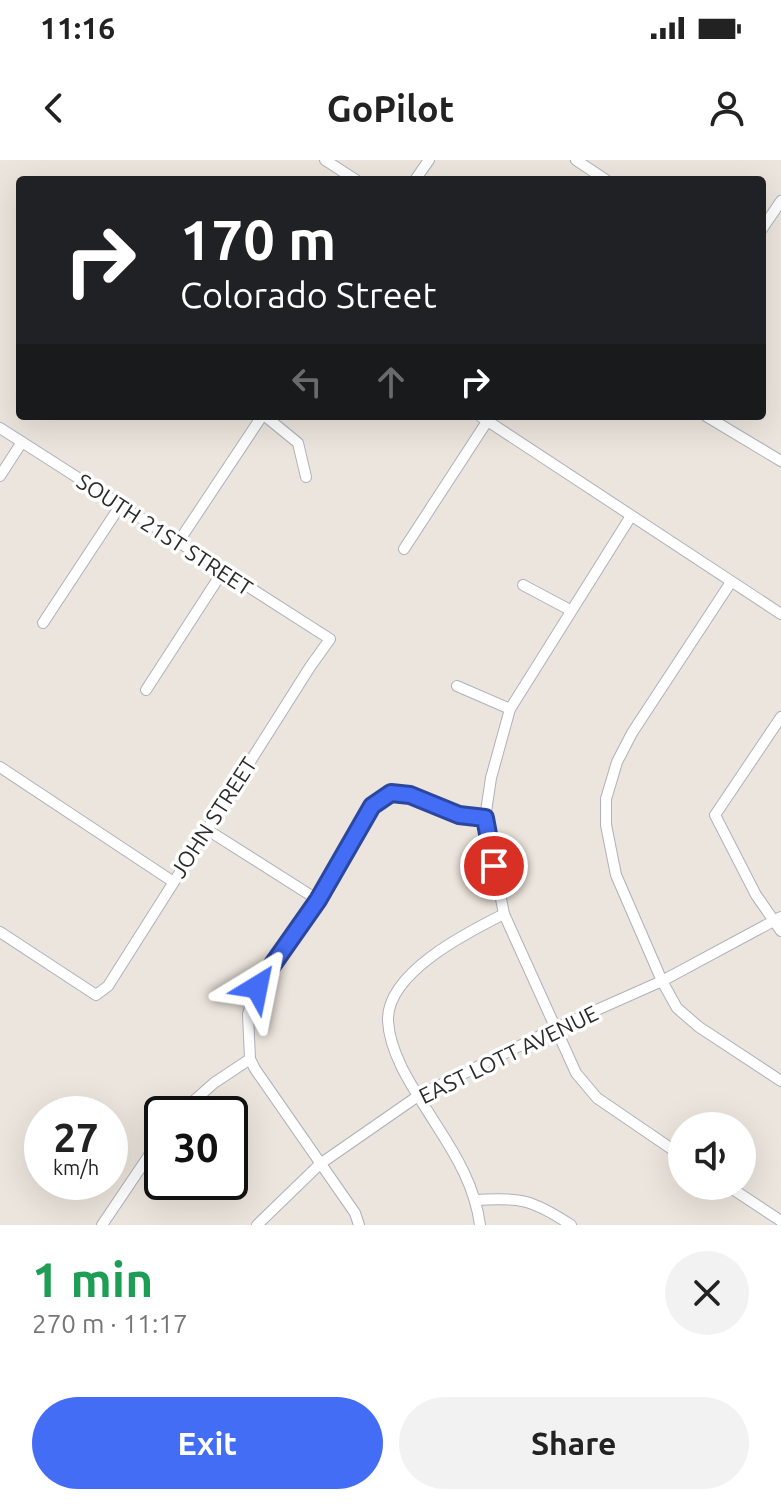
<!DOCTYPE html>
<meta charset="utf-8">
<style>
body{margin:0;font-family:Ubuntu,sans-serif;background:#f2f2f2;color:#222;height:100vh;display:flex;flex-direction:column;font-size:30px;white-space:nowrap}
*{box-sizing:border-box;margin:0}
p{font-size:26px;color:#767676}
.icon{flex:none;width:44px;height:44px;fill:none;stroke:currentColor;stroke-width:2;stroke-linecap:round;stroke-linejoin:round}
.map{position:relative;height:1065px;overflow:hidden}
.panel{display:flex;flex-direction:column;background:#fff;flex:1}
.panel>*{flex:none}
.hud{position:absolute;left:16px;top:16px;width:750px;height:244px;border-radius:8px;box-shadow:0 8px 32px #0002;background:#202124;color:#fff;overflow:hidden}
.tools{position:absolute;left:668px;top:952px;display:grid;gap:16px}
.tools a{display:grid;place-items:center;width:88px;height:88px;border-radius:50%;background:#fff;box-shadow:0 8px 32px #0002;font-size:40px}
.speed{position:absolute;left:24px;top:936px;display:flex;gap:16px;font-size:40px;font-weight:700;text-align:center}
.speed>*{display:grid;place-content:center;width:104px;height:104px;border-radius:50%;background:#fff;box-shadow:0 8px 32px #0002;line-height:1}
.speed small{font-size:20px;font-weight:400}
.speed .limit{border:4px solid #111;border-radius:12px;background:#fff;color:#111}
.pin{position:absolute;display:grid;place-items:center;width:68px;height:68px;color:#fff;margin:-34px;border:4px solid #fff;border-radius:50%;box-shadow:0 2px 8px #0007}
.me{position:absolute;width:88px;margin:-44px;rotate:35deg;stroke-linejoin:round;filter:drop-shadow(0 0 6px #0008)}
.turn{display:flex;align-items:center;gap:28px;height:168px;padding:0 32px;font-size:36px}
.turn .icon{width:104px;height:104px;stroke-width:2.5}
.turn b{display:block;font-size:56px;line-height:68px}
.lanes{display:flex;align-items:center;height:76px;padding:0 32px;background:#0003;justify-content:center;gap:40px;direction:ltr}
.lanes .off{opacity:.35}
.round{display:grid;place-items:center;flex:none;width:84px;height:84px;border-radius:42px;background:#f2f2f2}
.summary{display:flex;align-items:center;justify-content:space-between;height:136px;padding:0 32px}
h1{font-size:48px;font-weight:600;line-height:60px;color:#1e9e55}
.action{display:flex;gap:16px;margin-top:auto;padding:16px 32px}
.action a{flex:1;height:92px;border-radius:48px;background:#426df4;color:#fff;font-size:32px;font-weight:600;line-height:92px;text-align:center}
.action a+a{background:#f2f2f2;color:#222}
.status{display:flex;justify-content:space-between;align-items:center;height:56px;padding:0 40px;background:#fff;direction:ltr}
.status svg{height:22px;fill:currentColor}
header{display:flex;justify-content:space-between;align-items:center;height:104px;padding:0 32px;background:#fff;font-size:36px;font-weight:600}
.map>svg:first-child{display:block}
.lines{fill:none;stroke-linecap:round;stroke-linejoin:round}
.minor-casing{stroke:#aeb1bb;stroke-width:12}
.minor{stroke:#fff;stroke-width:10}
.route-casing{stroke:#2b479f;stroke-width:20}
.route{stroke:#426df4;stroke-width:14}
.labels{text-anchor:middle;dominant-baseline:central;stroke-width:7;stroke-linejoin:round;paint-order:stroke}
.street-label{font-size:22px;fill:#2b2b2b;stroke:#fff}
</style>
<div class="status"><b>11:16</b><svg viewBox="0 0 49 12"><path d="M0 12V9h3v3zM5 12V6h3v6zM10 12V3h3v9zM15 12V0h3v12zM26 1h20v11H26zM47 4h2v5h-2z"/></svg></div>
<header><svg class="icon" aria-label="back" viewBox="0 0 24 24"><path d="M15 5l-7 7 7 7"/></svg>GoPilot<svg class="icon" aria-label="person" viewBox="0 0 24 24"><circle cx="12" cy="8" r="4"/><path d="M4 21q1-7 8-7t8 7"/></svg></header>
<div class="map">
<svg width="781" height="1065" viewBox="0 0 781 1065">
<rect width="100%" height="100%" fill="#ece5dd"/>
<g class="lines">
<g class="minor-casing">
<g id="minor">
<polyline points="325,0 356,20"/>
<polyline points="576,0 606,20"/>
<polyline points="415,20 429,0"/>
<polyline points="762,69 781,41"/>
<polyline points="265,256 298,283 306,317"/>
<polyline points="480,256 781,454"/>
<polyline points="706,256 781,301"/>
<polyline points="0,268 330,479 310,507 108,826 96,835 0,772"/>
<polyline points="0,316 22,282"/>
<polyline points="631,356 510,549 491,618 485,658 504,754 576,913 597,938 682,996"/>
<polyline points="179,381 262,256"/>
<polyline points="404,389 488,260"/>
<polyline points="731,422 632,573 617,602 606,639 606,665 616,715 662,821 677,848 699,867 781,921"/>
<polyline points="523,425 570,450"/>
<polyline points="43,463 120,346"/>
<polyline points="457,526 510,549"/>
<polyline points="146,530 223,411"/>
<polyline points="781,557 715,655 756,735 781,771"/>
<polyline points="0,607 172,721"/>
<polyline points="206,669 318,740"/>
<polyline points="179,954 214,923 250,899"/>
<polyline points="728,1026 781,1061"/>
<path d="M476 1040C521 1037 533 1040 571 1065"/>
<polyline points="102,1065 162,976"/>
<polyline points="257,1065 320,1004 418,936 556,868 662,821 781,757"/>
<polyline points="359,1065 355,1053 255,909 250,899 248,854 257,827 318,740 372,646 391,633 410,635 459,655 485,658"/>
<path d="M480 1065C475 1027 457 997 437 966 418 935 390 898 388 861 386 813 468 772 504 754"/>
</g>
</g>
<use href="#minor" class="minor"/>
</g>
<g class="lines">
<g class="route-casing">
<polyline id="route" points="257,827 318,740 372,646 391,633 410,635 459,655 485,658 494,706"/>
</g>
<use href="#route" class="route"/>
</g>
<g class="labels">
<g class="street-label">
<text transform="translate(165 374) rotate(33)">SOUTH 21ST STREET</text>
<text transform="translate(213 657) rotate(-57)">JOHN STREET</text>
<text transform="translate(508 894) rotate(-26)">EAST LOTT AVENUE</text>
</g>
</g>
</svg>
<div class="tools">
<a><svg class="icon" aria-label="sound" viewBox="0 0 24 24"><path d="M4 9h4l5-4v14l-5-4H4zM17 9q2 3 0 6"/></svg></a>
</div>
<div class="speed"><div>27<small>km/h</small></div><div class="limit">30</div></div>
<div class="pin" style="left:494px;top:706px;background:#d93025"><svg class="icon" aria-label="arrive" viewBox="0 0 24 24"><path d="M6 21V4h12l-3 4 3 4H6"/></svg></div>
<svg class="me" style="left:257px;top:827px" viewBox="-20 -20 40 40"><path d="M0-17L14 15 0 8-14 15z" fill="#426df4" stroke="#fff" stroke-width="4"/></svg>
<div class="hud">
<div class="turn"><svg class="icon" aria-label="right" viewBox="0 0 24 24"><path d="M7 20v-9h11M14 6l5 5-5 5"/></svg><div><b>170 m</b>Colorado Street</div></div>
<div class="lanes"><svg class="icon off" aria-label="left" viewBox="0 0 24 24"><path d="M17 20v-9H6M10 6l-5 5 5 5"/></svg><svg class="icon off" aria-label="ahead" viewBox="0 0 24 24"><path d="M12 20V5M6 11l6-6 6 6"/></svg><svg class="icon" aria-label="right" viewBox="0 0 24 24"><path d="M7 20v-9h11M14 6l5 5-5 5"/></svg></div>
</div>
</div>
<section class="panel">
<div class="summary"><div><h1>1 min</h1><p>270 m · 11:17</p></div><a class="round"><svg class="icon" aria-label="close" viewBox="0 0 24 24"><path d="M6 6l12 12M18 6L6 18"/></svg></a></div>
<div class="action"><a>Exit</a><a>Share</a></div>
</section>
